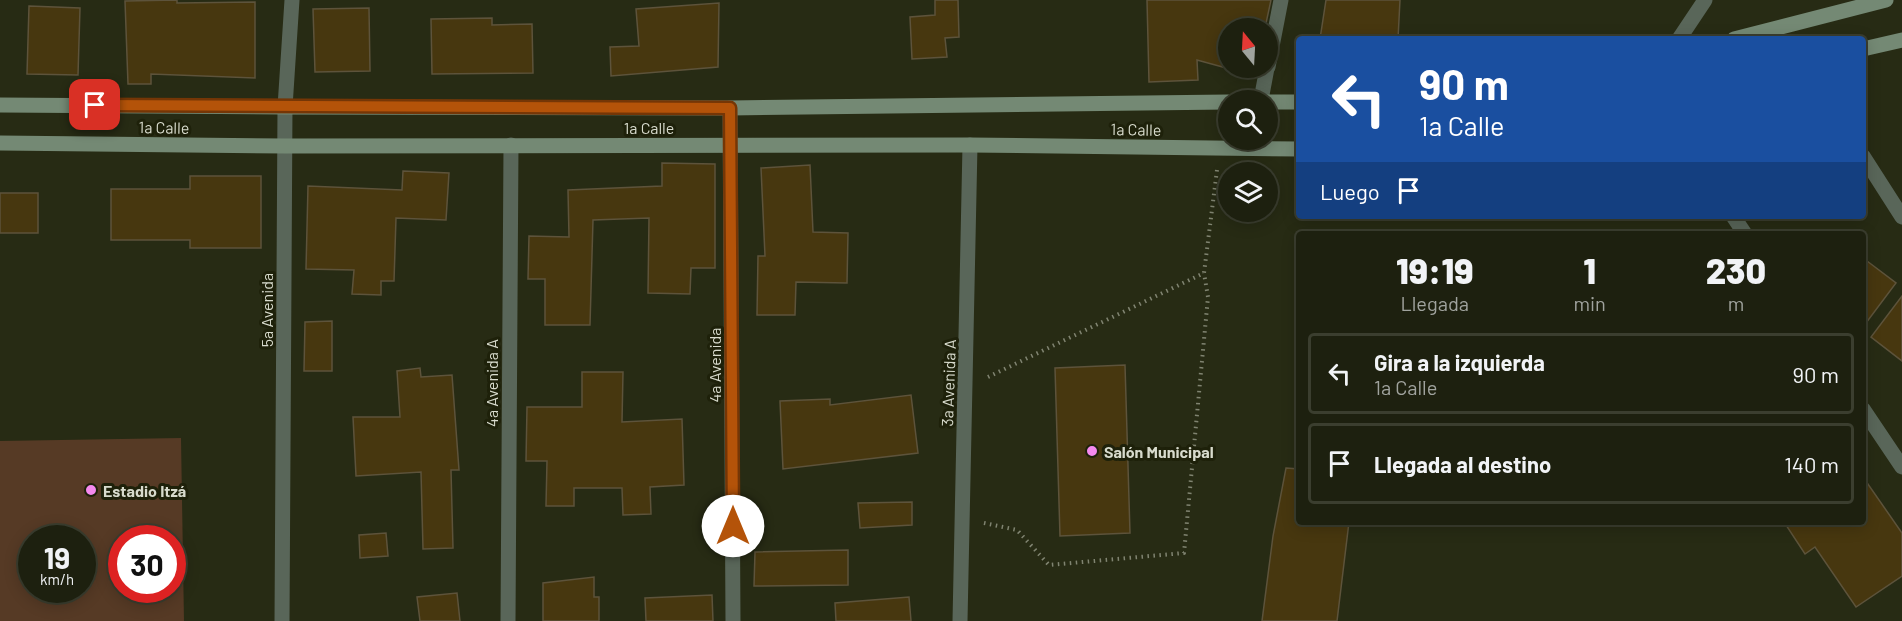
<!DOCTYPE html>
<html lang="es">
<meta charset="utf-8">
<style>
body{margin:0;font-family:Barlow,sans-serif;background:#2a2d1d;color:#f1f3f6;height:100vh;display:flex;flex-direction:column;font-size:22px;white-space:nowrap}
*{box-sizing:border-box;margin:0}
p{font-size:20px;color:#a0a39e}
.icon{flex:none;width:33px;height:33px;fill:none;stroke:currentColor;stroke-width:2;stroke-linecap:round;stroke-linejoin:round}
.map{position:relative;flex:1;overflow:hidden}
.side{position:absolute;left:1296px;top:231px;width:570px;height:294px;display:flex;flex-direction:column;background:#1d200f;border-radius:6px;box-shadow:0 3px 15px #0003,0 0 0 2px #3b3e2f}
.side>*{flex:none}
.banner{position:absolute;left:1296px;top:36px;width:570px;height:183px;border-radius:6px;box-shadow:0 3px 15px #0003,0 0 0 2px #3b3e2f;background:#1a4fa0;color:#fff;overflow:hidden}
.needle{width:39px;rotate:342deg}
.buttons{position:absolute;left:1218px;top:18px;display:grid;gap:12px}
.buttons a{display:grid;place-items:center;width:60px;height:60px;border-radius:50%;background:#1d200f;box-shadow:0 3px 15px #0003,0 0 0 2px #3b3e2f;font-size:30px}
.speed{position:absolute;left:18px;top:525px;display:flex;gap:12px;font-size:30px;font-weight:700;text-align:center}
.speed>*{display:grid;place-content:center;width:78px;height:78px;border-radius:50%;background:#1d200f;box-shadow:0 3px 15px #0003,0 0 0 2px #3b3e2f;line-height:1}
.speed small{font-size:15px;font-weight:400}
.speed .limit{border:9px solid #d22;background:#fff;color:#111}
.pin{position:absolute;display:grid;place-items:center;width:51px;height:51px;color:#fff;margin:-26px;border-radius:12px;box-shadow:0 3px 9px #0006}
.me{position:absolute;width:66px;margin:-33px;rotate:0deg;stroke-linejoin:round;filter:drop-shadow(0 0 4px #0008)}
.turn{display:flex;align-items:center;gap:21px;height:126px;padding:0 24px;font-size:27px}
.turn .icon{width:78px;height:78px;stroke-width:2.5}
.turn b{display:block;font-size:42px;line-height:51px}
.then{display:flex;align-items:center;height:57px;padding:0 24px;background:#0003;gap:12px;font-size:22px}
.eta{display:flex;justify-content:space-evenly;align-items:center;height:102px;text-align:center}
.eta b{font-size:36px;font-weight:800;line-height:42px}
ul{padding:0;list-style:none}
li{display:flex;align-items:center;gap:18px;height:81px;margin:0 12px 9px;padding:0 12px;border:3px solid #3b3e2f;border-radius:6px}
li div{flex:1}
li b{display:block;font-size:22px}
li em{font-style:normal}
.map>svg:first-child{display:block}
.green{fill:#563a25;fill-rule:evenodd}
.building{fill:#47370f;stroke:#5d533b;stroke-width:1.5}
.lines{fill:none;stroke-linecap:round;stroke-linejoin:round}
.path{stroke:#808471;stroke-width:4;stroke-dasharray:1.5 4.5;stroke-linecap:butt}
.lane{stroke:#596659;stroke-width:15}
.street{stroke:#596659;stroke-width:15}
.secondary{stroke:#748974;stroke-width:15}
.route-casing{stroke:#753606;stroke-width:15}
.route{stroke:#b45309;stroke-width:10}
.poi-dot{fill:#f589ee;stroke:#1e210a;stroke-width:2}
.labels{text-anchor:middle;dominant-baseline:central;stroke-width:6;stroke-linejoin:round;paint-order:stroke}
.street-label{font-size:16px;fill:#d8dbcd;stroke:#1e210a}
.poi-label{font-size:16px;font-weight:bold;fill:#d8dbcd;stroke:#1e210a;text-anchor:start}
</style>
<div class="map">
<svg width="1902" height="621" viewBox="0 0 1902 621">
<rect width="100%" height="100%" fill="#272b14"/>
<path class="green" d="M181 438 184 621H0V441ZM32 538H82V590H32ZM122 538H172V590H122Z"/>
<g class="building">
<polygon points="177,0 177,3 255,2 255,78 151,74 151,84 128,84 125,1"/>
<polygon points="935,0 958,0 959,37 945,38 947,57 912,59 910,17 935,15"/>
<polygon points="1147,0 1271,0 1265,28 1228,28 1228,68 1254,68 1252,75 1197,60 1198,80 1149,82"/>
<polygon points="1326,0 1400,0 1398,39 1320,39"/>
<polygon points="719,3 718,67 611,76 610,47 639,46 636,9"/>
<polygon points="29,6 80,8 78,75 27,74"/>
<polygon points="369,8 370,71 315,72 313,9"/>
<polygon points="492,18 492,25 532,24 533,73 432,74 431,19"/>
<polygon points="662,163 715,164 715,268 691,268 690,294 648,293 649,218 593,220 590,325 545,325 545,279 528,279 529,236 569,237 568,190 662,186"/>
<polygon points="810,165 813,232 848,233 847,283 796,282 795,315 757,315 758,256 765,256 761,168"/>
<polygon points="403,171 449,173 446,220 396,218 394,281 381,281 381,295 352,294 354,270 306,269 308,186 402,190"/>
<polygon points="190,176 261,176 261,248 190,248 190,240 111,240 111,189 190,189"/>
<rect x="0" y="193" width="38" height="40"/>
<polygon points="1863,258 1896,283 1863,327"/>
<polygon points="1902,296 1902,361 1871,337"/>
<polygon points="332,321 332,371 304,371 305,322"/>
<polygon points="1125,365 1130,533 1060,536 1055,368"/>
<polygon points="420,368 421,377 452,375 459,470 451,470 453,548 423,549 421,472 356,476 353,417 400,417 397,371"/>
<polygon points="582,372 623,372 622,422 682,419 684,485 650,487 651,514 623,515 622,488 574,488 574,506 546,506 547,461 526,461 527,407 582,407"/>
<polygon points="911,395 918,453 783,469 780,401 830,399 830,405"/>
<polygon points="1286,468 1299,469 1299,522 1349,522 1337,621 1262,621 1273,536"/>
<polygon points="1863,477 1902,533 1902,576 1856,607 1815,547 1805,554 1784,522 1863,522"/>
<polygon points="912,502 912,525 860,528 858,503"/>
<polygon points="386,533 388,556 360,558 359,535"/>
<polygon points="848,550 848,585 754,586 755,552"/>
<polygon points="594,577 594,597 599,597 599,621 543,621 543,583"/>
<polygon points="457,593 460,621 420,621 417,597"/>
<polygon points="712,595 713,621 646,621 645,598"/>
<polygon points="909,597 911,621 836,621 835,603"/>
</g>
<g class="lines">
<g class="path">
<polyline points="988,377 1204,273 1217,170"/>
<polyline points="984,523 1017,530 1049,565 1184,553 1208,297 1204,273"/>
</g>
<polyline class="lane" points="1863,156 1902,217"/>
<g class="street">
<polyline points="1679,39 1705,0"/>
<polyline points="1268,67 1281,0"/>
<polyline points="1261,100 1267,68"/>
<polyline points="730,108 733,621"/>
<polyline points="1733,216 1745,234"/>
<polyline points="1863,409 1902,467"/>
<polyline points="282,621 285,107 292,0"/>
<polyline points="508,621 511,145"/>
<polyline points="960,621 970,145"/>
</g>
<g class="secondary">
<polyline points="1734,39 1886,0"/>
<polyline points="1863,49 1902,40"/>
<polyline points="1268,102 1299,102"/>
<polyline points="0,105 285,107 730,108 1228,102"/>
<polyline points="0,143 285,146 970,145 1299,149"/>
</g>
</g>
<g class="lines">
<g class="route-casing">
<polyline id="route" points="95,105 730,108 733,526"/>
</g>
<use href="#route" class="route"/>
</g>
<g class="poi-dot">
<circle cx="1092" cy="451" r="6"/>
<circle cx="91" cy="490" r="6"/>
</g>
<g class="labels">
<g class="street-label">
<text transform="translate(164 127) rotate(1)">1a Calle</text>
<text x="649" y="127">1a Calle</text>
<text transform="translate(1136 129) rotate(1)">1a Calle</text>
<text transform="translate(266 310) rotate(-90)">5a Avenida</text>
<text transform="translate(714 365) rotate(-90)">4a Avenida</text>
<text transform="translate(491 383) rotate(-90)">4a Avenida A</text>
<text transform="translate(948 383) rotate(-88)">3a Avenida A</text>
</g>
<g class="poi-label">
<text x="1104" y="451">Salón Municipal</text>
<text x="103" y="490">Estadio Itzá</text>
</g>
</g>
</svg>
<div class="buttons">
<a><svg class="needle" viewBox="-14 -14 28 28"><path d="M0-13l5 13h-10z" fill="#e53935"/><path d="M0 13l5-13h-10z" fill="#a0a39e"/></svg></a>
<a><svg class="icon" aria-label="search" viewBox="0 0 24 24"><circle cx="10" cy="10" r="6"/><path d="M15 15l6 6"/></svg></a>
<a><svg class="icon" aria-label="layers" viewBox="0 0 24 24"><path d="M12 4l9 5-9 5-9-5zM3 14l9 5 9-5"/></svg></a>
</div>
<div class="speed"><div>19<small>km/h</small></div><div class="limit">30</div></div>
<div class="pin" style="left:95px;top:105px;background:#d93025"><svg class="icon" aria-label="arrive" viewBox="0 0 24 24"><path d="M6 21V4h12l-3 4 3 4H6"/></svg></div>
<svg class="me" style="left:733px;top:526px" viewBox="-20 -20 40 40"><circle r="19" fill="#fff"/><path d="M0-13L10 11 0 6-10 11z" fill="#b45309"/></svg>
<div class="banner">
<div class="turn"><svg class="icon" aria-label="left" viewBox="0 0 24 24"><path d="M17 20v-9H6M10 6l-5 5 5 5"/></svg><div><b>90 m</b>1a Calle</div></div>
<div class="then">Luego<svg class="icon" aria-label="arrive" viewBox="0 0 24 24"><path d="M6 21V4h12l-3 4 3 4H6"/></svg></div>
</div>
<section class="side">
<div class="eta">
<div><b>19:19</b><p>Llegada</p></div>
<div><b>1</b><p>min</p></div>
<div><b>230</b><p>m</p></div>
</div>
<ul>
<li><svg class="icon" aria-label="left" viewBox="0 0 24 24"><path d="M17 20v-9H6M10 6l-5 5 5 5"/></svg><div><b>Gira a la izquierda</b><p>1a Calle</p></div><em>90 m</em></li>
<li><svg class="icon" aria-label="arrive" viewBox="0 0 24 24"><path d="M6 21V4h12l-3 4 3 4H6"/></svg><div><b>Llegada al destino</b></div><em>140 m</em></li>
</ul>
</section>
</div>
